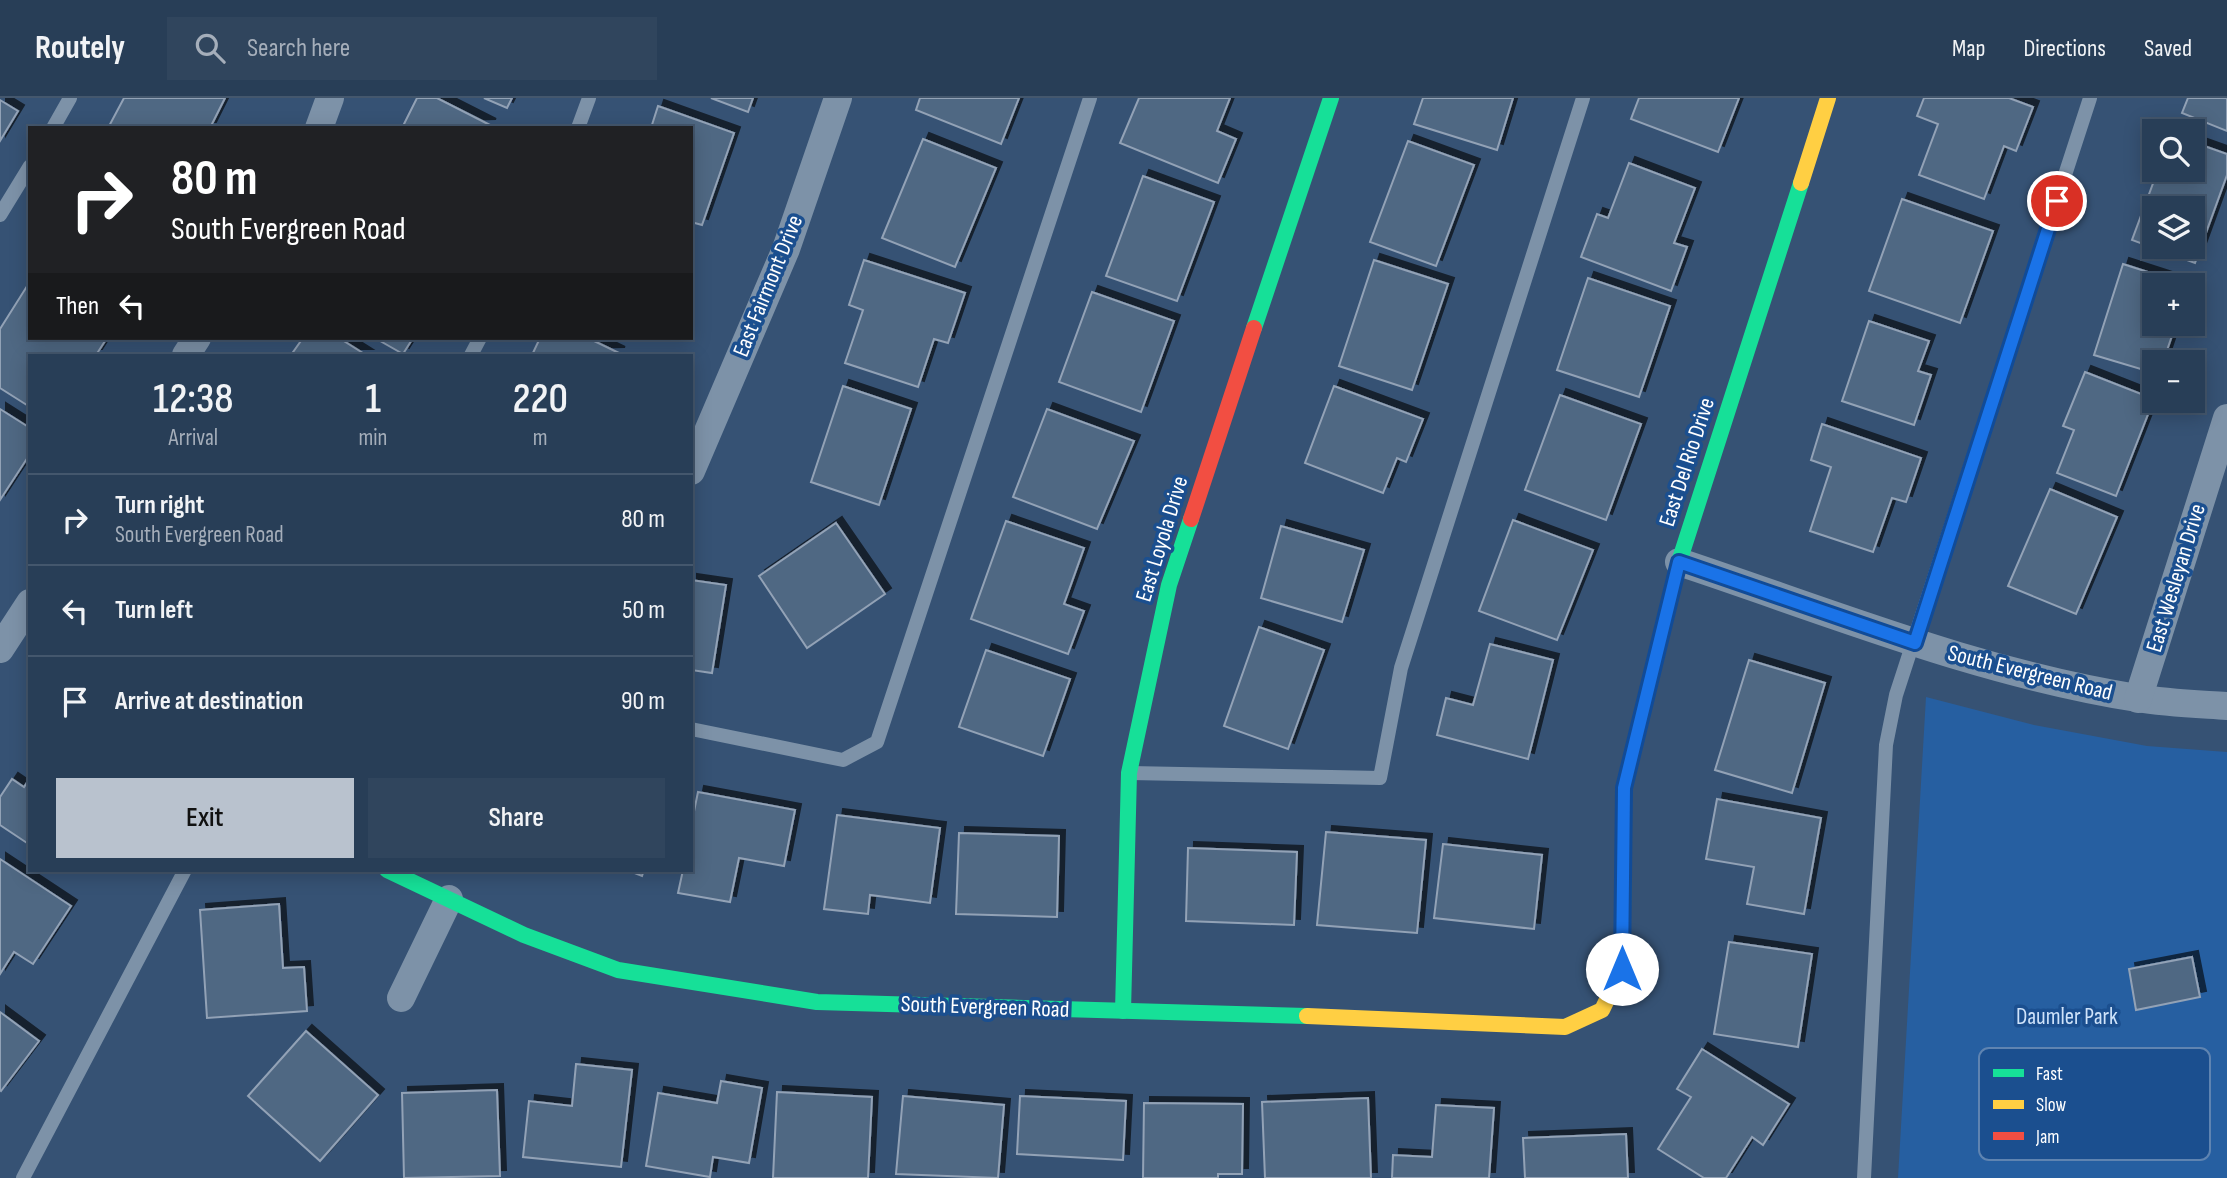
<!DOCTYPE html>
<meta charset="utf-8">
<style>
body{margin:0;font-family:"Sofia Sans Condensed",sans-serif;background:#30455d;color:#f1f3f6;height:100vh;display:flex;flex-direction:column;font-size:26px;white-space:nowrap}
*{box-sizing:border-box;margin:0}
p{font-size:23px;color:#a5aeba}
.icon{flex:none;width:38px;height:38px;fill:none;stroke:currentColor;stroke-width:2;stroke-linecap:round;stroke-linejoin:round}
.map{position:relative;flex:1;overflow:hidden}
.details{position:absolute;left:28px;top:256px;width:665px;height:518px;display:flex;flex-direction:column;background:#283e57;border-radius:0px;box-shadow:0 4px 18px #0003,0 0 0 2px #44576d}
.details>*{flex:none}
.guide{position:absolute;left:28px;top:28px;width:665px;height:214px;border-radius:0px;box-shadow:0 4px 18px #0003,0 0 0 2px #44576d;background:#202124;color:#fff;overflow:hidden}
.controls{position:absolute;left:2142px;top:21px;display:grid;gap:14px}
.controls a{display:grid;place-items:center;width:63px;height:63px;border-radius:0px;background:#283e57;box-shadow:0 4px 18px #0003,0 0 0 2px #44576d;font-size:35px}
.pin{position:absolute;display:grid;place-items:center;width:60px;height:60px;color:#fff;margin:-30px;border:4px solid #fff;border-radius:50%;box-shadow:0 2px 7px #0007}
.me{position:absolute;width:77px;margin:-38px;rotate:0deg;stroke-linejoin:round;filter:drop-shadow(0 0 5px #0008)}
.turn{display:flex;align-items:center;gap:24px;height:147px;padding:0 28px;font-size:32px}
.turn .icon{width:91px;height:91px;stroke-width:2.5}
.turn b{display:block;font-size:49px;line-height:60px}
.then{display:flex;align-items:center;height:66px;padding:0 28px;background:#0003;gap:14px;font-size:26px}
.eta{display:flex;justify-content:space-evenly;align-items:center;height:119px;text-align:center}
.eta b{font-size:42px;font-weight:600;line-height:49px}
.cta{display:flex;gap:14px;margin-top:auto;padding:14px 28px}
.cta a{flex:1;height:80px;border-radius:0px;background:#b9c2ce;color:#111;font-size:28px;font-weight:600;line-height:80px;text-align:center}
.cta a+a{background:#30455d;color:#f1f3f6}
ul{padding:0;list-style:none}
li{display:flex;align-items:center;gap:21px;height:91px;padding:0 28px;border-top:2px solid #44576d}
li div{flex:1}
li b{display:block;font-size:26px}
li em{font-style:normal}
header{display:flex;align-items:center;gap:42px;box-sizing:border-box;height:98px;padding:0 35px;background:#283e57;border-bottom:2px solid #44576d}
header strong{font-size:33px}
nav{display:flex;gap:38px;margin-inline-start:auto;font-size:24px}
.search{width:490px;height:63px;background:#30455d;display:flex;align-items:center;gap:18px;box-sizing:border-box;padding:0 24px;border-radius:0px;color:#a5aeba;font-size:26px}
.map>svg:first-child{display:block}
.green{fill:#265fa1}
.building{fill:#506783;stroke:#92a2b6;stroke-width:2;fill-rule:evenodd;filter:url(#shadow)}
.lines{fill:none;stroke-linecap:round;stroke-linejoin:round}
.lane{stroke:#7d92a8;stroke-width:14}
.street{stroke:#7d92a8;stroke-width:28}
.fast{stroke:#16e098;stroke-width:16}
.slow{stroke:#ffcf43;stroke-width:16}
.jam{stroke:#f24e42;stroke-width:16}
.route-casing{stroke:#114b97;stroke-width:18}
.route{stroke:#1a73e8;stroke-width:12}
.labels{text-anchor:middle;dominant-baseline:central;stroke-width:7;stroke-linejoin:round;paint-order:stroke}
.street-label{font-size:23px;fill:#fff;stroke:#1b4f8f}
.park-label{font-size:23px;fill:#cfe3fa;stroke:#1b4f8f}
.key{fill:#1b4f8f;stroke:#5f84b1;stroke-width:2}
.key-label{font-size:19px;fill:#fff}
</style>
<header>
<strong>Routely</strong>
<div class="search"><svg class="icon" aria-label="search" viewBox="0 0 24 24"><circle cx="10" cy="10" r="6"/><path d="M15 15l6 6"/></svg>Search here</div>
<nav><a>Map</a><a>Directions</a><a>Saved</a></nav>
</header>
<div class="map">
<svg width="2227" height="1080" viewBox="0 0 2227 1080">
<defs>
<filter id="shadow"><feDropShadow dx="6" dy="-6" stdDeviation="0" flood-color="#0009"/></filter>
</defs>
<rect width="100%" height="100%" fill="#365274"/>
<polygon class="green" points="1926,599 2034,627 2147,648 2227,654 2227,1080 1898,1080"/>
<g class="building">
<polygon points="124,0 225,0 210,30 108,30"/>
<polygon points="417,0 437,0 490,27 402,30"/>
<polygon points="484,0 512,0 507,10"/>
<polygon points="711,0 753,0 748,14"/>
<polygon points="920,0 1019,0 1001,46 916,12"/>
<polygon points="1139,0 1230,0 1217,33 1236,41 1218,85 1120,45"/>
<polygon points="1423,0 1513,0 1497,52 1414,26"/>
<polygon points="1639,0 1739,0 1718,54 1631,21"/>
<polygon points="1924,0 2009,0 2033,9 2016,53 2004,48 1984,101 1919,77 1938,26 1917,18"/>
<polygon points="2188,0 2227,0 2227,33 2182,15"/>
<polygon points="0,2 18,13 0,43"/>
<polygon points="658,8 734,35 702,127 691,124 691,30 651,30"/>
<polygon points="923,41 996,70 955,169 882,140"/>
<polygon points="1408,43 1474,67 1436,168 1370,144"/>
<path d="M2193 44 2227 56V77L2195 165 2132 142 2158 72H2193ZM2154 110H2193V149H2154Z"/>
<polygon points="1629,65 1695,90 1674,145 1687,149 1671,193 1581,159 1597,116 1608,120"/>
<polygon points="1143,78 1214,104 1177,203 1106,178"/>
<polygon points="1902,101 1993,133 1960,225 1869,193"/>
<polygon points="864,162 965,195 948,245 934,241 918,289 845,265 863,212 849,207"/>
<polygon points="1374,162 1448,186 1412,292 1339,268"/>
<polygon points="2123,166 2188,187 2154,187 2154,226 2176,226 2163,264 2154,264 2154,275 2094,257"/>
<polygon points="1588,180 1670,208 1639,299 1557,272"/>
<polygon points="29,185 30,240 107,240 96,257 30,257 30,309 0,290 0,231"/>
<polygon points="1092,194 1174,223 1141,314 1059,284"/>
<polygon points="1869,223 1929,243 1918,273 1931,277 1914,327 1842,303"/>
<polygon points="303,240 339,240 366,257 291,257"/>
<polygon points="375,240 413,240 403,256"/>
<polygon points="540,240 588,240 619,255 532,257"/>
<polygon points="2085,274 2154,301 2116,398 2057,375 2074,332 2063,328"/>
<polygon points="843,288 911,311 879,407 811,384"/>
<polygon points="1334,288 1423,321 1406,364 1397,360 1383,395 1305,365"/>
<polygon points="1560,297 1641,326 1606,422 1525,392"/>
<polygon points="0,311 30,330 30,356 0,402"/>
<polygon points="1047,311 1134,343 1097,431 1013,399"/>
<polygon points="1822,326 1921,360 1906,404 1892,400 1873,454 1810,433 1831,369 1811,362"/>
<polygon points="2050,391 2117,419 2076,516 2008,488"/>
<polygon points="1513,422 1593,452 1557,542 1479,513"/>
<polygon points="1006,423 1084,450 1064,506 1084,513 1068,556 971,521"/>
<polygon points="836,425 885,496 807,550 759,478"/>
<polygon points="1281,428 1364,452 1342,524 1261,500"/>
<polygon points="691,482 726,487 712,575 691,572"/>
<polygon points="1259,529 1324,552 1288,651 1224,628"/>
<polygon points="1490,546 1553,562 1528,661 1437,637 1446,600 1473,607"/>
<polygon points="986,552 1070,581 1043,658 959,629"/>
<polygon points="1749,562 1825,585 1792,695 1715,672"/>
<polygon points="30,680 30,747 0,727 0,699 12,681 24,689"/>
<polygon points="698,694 795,712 784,768 739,760 730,804 678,795 683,772 691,772 691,728"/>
<polygon points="1717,701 1821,720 1804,816 1747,806 1754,769 1706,761"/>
<polygon points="837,717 940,730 930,805 870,797 868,816 824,811"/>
<polygon points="1326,734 1426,742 1417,835 1317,827"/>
<polygon points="959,735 1059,738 1057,819 956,816"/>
<polygon points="1443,746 1542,757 1534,831 1434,820"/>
<polygon points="1188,750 1297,754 1294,827 1186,823"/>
<polygon points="0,761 71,808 33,866 14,854 0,876"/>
<polygon points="627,772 644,772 642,778"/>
<polygon points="279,806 283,870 304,869 307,913 207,920 200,812"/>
<polygon points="1729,844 1812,856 1798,949 1714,936"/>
<polygon points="2192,859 2200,899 2136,912 2129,871"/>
<polygon points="0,914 39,943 1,993 0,992"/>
<polygon points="306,933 378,997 320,1063 248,998"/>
<polygon points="1702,951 1789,1006 1763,1047 1752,1039 1726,1080 1704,1080 1658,1051 1691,999 1677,991"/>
<polygon points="576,966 632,972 621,1069 523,1059 529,1003 572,1008"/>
<polygon points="721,983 762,990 749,1065 713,1059 710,1079 646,1068 658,995 717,1005"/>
<polygon points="497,992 500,1078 404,1080 402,995"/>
<polygon points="777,994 872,999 868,1080 773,1080"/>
<polygon points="903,998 1004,1007 998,1080 896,1076"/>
<polygon points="1020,998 1126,1003 1123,1062 1017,1056"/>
<polygon points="1368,1000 1371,1080 1265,1080 1262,1004"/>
<polygon points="1144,1005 1243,1006 1242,1076 1218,1076 1218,1080 1143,1080"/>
<polygon points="1436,1007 1494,1010 1489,1080 1392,1080 1393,1057 1432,1059"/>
<polygon points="1626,1036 1628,1080 1525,1080 1523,1040"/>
</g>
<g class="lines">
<g class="lane">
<polyline points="53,30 70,0"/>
<polyline points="578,30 589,0"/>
<polyline points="0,117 30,68"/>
<polyline points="471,257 480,240"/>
<polyline points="691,631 843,662 877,644 1090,0"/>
<polyline points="1130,675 1380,680 1401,570 1583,0"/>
<polyline points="23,1080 185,772"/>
<polyline points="1864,1080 1886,647 1896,597 2090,0"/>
</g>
<g class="street">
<polyline points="319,30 330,0"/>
<polyline points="186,257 197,240"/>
<polyline points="691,373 786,151 838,0"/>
<path d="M1679 464C1830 514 1979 575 2137 600 2166 605 2197 606 2227 608"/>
<polyline points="0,551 30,505"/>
<polyline points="2138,601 2227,320"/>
<polyline points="401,900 449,801"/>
</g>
<g class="fast">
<polyline points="1254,230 1331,0"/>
<polyline points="387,772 524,837 618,872 817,904 1307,918"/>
<polyline points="1623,813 1624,690 1679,464 1801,85"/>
<polyline points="1123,913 1129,675 1169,487 1191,421"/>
</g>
<g class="slow">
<polyline points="1801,85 1828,0"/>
<polyline points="1307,918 1565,929 1602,912 1622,871 1623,813"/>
</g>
<polyline class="jam" points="1191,421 1254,230"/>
</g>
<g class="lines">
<g class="route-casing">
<polyline id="route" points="1622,871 1624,690 1679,464 1915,545 2057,103"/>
</g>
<use href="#route" class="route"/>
</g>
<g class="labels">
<g class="street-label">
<text transform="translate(768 188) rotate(-68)">East Fairmont Drive</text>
<text transform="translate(1687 364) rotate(-72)">East Del Rio Drive</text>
<text transform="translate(1162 441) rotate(-73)">East Loyola Drive</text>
<text transform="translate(2176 480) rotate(-73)">East Wesleyan Drive</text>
<text transform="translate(2030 575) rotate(14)">South Evergreen Road</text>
<text transform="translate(985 909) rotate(2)">South Evergreen Road</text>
</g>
<g class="park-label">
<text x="2067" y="919">Daumler Park</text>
</g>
</g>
<rect x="1979" y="950" width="231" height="112" rx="10" class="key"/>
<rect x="1993" y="971" width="31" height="8" fill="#16e098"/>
<rect x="1993" y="1002" width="31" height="9" fill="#ffcf43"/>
<rect x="1993" y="1034" width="31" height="8" fill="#f24e42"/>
<g class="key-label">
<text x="2036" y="982">Fast</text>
<text x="2036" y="1013">Slow</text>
<text x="2036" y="1045">Jam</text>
</g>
</svg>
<div class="controls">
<a><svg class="icon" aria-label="search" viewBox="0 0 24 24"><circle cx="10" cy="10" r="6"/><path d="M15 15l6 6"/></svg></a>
<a><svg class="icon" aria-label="layers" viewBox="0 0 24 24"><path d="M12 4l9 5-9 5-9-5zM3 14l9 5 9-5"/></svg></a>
<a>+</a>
<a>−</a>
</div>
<div class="pin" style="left:2057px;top:103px;background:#d93025"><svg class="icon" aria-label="arrive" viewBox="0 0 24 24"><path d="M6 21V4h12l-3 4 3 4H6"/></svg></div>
<svg class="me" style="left:1622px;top:871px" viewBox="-20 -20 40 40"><circle r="19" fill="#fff"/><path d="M0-13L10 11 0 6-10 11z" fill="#1a73e8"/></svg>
<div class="guide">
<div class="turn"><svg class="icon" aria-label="right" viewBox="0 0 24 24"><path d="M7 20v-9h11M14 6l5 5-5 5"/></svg><div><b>80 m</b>South Evergreen Road</div></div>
<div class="then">Then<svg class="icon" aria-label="left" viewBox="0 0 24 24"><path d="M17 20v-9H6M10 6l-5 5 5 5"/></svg></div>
</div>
<section class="details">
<div class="eta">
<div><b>12:38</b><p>Arrival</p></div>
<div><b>1</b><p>min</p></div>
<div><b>220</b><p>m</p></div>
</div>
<ul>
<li><svg class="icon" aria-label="right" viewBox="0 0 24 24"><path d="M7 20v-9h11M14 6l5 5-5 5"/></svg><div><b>Turn right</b><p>South Evergreen Road</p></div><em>80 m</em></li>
<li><svg class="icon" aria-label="left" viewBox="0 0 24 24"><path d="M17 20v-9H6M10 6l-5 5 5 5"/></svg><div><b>Turn left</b></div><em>50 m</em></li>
<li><svg class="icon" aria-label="arrive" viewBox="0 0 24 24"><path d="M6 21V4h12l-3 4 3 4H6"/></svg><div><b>Arrive at destination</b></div><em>90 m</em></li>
</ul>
<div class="cta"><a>Exit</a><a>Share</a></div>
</section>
</div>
